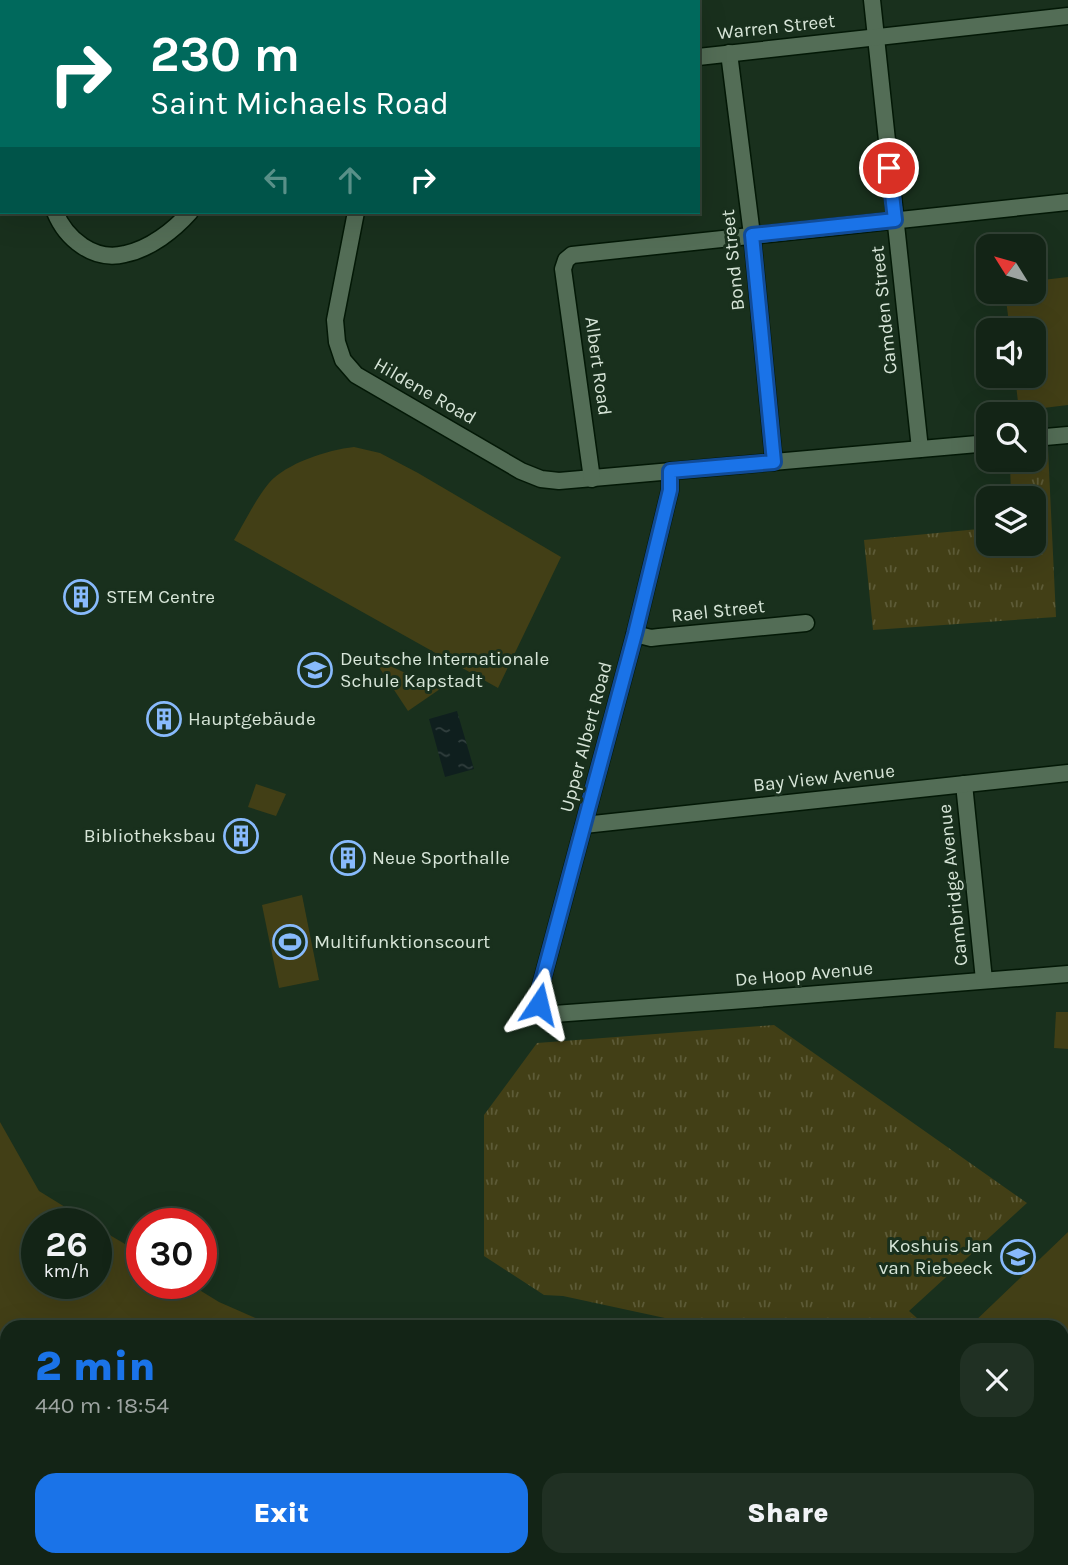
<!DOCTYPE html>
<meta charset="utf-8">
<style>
body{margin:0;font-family:Karla,sans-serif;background:#203023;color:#f1f3f6;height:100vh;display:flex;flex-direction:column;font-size:26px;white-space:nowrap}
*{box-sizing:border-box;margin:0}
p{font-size:23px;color:#9da4a1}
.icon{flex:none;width:38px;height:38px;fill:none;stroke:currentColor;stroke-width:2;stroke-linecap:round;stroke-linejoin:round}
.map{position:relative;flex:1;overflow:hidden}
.drawer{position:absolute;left:0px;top:1320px;width:1069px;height:247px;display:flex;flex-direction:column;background:#132416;border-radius:21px 21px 0 0;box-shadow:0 7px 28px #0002,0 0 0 2px #324135}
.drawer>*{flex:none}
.banner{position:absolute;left:0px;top:0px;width:700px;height:214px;box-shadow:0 7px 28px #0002,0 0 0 2px #324135;background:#00695c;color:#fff;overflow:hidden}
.needle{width:46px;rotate:307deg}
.fabs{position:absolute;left:976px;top:234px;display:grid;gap:14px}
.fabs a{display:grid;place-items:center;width:70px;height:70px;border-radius:14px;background:#132416;box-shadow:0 7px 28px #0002,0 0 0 2px #324135;font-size:35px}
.speed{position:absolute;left:21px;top:1208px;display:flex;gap:14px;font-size:35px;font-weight:700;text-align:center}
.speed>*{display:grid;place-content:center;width:91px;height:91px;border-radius:50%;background:#132416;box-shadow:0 7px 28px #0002,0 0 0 2px #324135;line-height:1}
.speed small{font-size:18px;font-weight:400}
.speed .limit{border:10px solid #d22;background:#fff;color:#111}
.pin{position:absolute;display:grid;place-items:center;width:60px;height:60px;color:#fff;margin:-30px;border:4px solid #fff;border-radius:50%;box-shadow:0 2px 7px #0007}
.me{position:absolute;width:77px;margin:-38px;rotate:10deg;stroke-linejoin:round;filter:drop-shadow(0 0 5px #0008)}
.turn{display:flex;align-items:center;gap:24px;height:147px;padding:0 35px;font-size:32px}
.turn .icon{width:91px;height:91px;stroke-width:2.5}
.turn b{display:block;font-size:49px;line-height:60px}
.lanes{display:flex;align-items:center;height:66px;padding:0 35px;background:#0003;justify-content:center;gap:35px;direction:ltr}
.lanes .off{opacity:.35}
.round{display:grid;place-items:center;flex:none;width:74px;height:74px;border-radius:21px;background:#203023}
.overview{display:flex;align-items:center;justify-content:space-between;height:119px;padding:0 35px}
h1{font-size:42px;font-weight:800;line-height:52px;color:#1a73e8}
.action{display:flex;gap:14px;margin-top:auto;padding:14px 35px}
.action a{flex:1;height:80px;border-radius:21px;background:#1a73e8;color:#fff;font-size:28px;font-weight:800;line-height:80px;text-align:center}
.action a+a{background:#203023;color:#f1f3f6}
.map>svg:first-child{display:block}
.grass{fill:url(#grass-tufts)}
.green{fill:#423f16}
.water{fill:url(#water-ripples)}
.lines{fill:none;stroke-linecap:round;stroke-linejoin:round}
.minor-casing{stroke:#031806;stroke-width:19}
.minor{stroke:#536d56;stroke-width:16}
.route-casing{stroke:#114b97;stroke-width:18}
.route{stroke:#1a73e8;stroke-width:12}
.labels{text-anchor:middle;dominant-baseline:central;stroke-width:6;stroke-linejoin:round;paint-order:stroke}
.street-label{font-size:19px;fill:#d7e5d8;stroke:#19301d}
.poi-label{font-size:19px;fill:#d7e5d8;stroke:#19301d;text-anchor:start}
</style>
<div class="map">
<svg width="1068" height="1565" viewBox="0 0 1068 1565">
<defs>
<pattern id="grass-tufts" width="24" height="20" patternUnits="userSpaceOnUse" patternTransform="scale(1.75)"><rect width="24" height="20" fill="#423f16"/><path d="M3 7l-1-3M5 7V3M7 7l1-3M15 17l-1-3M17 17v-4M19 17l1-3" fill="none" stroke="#5d5b37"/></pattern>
<pattern id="water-ripples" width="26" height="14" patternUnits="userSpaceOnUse" patternTransform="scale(1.75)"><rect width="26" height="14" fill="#0f1f1e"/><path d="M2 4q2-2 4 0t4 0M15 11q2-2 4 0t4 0" fill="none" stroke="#313f3e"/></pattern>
</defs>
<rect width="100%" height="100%" fill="#19301d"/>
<g class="grass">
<polygon points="1048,449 1056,617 873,630 864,540 989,528 989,544 1034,544 1034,499 1011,499 1010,460 1034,460 1034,450"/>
<polygon points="774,1025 1027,1203 909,1311 926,1326 702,1326 563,1296 544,1295 484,1256 484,1115 537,1043"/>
<polygon points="1062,1467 1068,1472 1068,1551 1062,1549"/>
</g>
<g class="green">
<polygon points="1068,277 1068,405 1019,411 1015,376 1034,376 1034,331 1010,331 1005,292 1034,292 1034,281"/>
<path d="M354 447 380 453 418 473 561 557 498 688 234 540C244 523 257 497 269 483 287 463 327 450 354 447Z"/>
<polygon points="373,658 440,689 408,711"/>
<polygon points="256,784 286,794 276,816 248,807"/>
<polygon points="302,895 319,980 279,988 262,905"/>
<polygon points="1056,1012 1068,1012 1068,1049 1054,1048"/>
<polygon points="0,1122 39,1191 91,1223 37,1223 37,1283 96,1283 96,1227 142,1254 142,1283 188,1283 219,1302 274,1326 7,1326 7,1559 816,1559 820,1565 0,1565"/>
<polygon points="1068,1232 1068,1447 1062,1441 1062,1326 970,1326"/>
</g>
<polygon class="water" points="457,711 474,769 445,777 429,719"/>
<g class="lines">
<g class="minor-casing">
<g id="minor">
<polyline points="161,0 162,2"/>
<polyline points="358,0 359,2"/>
<polyline points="529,0 529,2"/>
<polyline points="872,0 920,449"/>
<polyline points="729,53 752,235 774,462"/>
<polyline points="698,57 1068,16"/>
<polyline points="0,68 2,72"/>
<path d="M55 212C66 239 94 262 125 254 150 249 174 230 190 212"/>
<polyline points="356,212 335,320 337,342 343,360 356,375 521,471 541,479 559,481 989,443"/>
<polyline points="1034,438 1068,435"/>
<path d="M670 471V490L635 634 539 992C538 1005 541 1012 554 1014L731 1001 1068 974"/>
<polyline points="592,479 563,269 566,260 572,255 1068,202"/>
<polyline points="635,634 651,638 659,637 806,623"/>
<polyline points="964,784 984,980"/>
<polyline points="584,825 1068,773"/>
<polyline points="1023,1559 1035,1565"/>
</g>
</g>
<use href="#minor" class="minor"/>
</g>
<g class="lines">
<g class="route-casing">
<polyline id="route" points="539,1004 539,992 635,634 670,490 670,471 774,462 752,235 895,220 889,168"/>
</g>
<use href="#route" class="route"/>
</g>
<defs>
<g id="building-ring" transform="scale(1.75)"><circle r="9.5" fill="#19301d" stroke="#88bafc" stroke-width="1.5"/><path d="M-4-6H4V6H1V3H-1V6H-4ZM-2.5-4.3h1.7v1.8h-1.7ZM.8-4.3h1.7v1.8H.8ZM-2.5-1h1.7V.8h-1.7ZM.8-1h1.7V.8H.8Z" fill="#88bafc"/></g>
<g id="school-ring" transform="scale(1.75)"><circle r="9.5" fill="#19301d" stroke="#88bafc" stroke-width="1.5"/><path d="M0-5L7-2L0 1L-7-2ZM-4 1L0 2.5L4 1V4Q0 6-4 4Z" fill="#88bafc"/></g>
<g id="stadium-ring" transform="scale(1.75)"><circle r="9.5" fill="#19301d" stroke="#88bafc" stroke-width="1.5"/><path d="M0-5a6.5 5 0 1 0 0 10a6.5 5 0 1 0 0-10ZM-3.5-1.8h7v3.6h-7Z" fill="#88bafc"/></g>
</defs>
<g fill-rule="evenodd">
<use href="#building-ring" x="81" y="597"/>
<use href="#school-ring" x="315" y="670"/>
<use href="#building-ring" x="164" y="719"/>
<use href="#building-ring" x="241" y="836"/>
<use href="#building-ring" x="348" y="858"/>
<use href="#stadium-ring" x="290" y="942"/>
<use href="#school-ring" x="1018" y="1257"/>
</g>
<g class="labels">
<g class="street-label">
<text transform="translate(776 27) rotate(-6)">Warren Street</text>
<text transform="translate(733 260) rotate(-96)">Bond Street</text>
<text transform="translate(884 310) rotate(-96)">Camden Street</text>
<text transform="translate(598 366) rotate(82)">Albert Road</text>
<text transform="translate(425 391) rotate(30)">Hildene Road</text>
<text transform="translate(718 611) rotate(-6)">Rael Street</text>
<text transform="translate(586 737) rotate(-75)">Upper Albert Road</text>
<text transform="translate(824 778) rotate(-6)">Bay View Avenue</text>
<text transform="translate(953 885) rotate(-96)">Cambridge Avenue</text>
<text transform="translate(804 974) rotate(-5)">De Hoop Avenue</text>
</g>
<g class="poi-label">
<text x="106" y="597">STEM Centre</text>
<text x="340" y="659">Deutsche Internationale<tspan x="340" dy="22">Schule Kapstadt</tspan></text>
<text x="188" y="719">Hauptgebäude</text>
<text x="216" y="836" text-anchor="end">Bibliotheksbau</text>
<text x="372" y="858">Neue Sporthalle</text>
<text x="314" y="942">Multifunktionscourt</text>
<text x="993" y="1246" text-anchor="end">Koshuis Jan<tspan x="993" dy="22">van Riebeeck</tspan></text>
</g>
</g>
</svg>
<div class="fabs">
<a><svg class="needle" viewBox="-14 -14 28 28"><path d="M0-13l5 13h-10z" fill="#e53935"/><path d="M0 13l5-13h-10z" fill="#9da4a1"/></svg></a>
<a><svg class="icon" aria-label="sound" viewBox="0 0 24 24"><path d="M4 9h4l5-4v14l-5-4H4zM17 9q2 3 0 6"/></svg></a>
<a><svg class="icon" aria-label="search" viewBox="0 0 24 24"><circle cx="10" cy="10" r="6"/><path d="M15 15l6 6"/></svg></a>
<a><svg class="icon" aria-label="layers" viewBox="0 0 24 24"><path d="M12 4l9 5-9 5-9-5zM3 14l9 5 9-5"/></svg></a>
</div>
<div class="speed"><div>26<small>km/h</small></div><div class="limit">30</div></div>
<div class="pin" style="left:889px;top:168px;background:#d93025"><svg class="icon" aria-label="arrive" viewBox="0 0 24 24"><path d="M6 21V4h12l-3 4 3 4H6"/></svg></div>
<svg class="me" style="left:539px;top:1004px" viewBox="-20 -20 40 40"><path d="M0-17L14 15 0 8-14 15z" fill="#1a73e8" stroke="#fff" stroke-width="4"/></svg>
<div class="banner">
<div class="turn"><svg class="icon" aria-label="right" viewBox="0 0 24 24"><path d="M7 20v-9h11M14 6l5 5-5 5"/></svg><div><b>230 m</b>Saint Michaels Road</div></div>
<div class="lanes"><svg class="icon off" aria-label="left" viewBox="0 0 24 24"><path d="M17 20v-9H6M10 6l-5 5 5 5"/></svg><svg class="icon off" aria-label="ahead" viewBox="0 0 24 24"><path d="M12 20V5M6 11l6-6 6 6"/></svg><svg class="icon" aria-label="right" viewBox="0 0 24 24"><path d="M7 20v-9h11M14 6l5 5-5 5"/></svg></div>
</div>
<section class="drawer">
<div class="overview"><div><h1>2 min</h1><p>440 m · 18:54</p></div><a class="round"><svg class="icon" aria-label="close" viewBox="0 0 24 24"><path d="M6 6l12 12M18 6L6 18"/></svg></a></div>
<div class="action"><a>Exit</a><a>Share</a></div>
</section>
</div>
